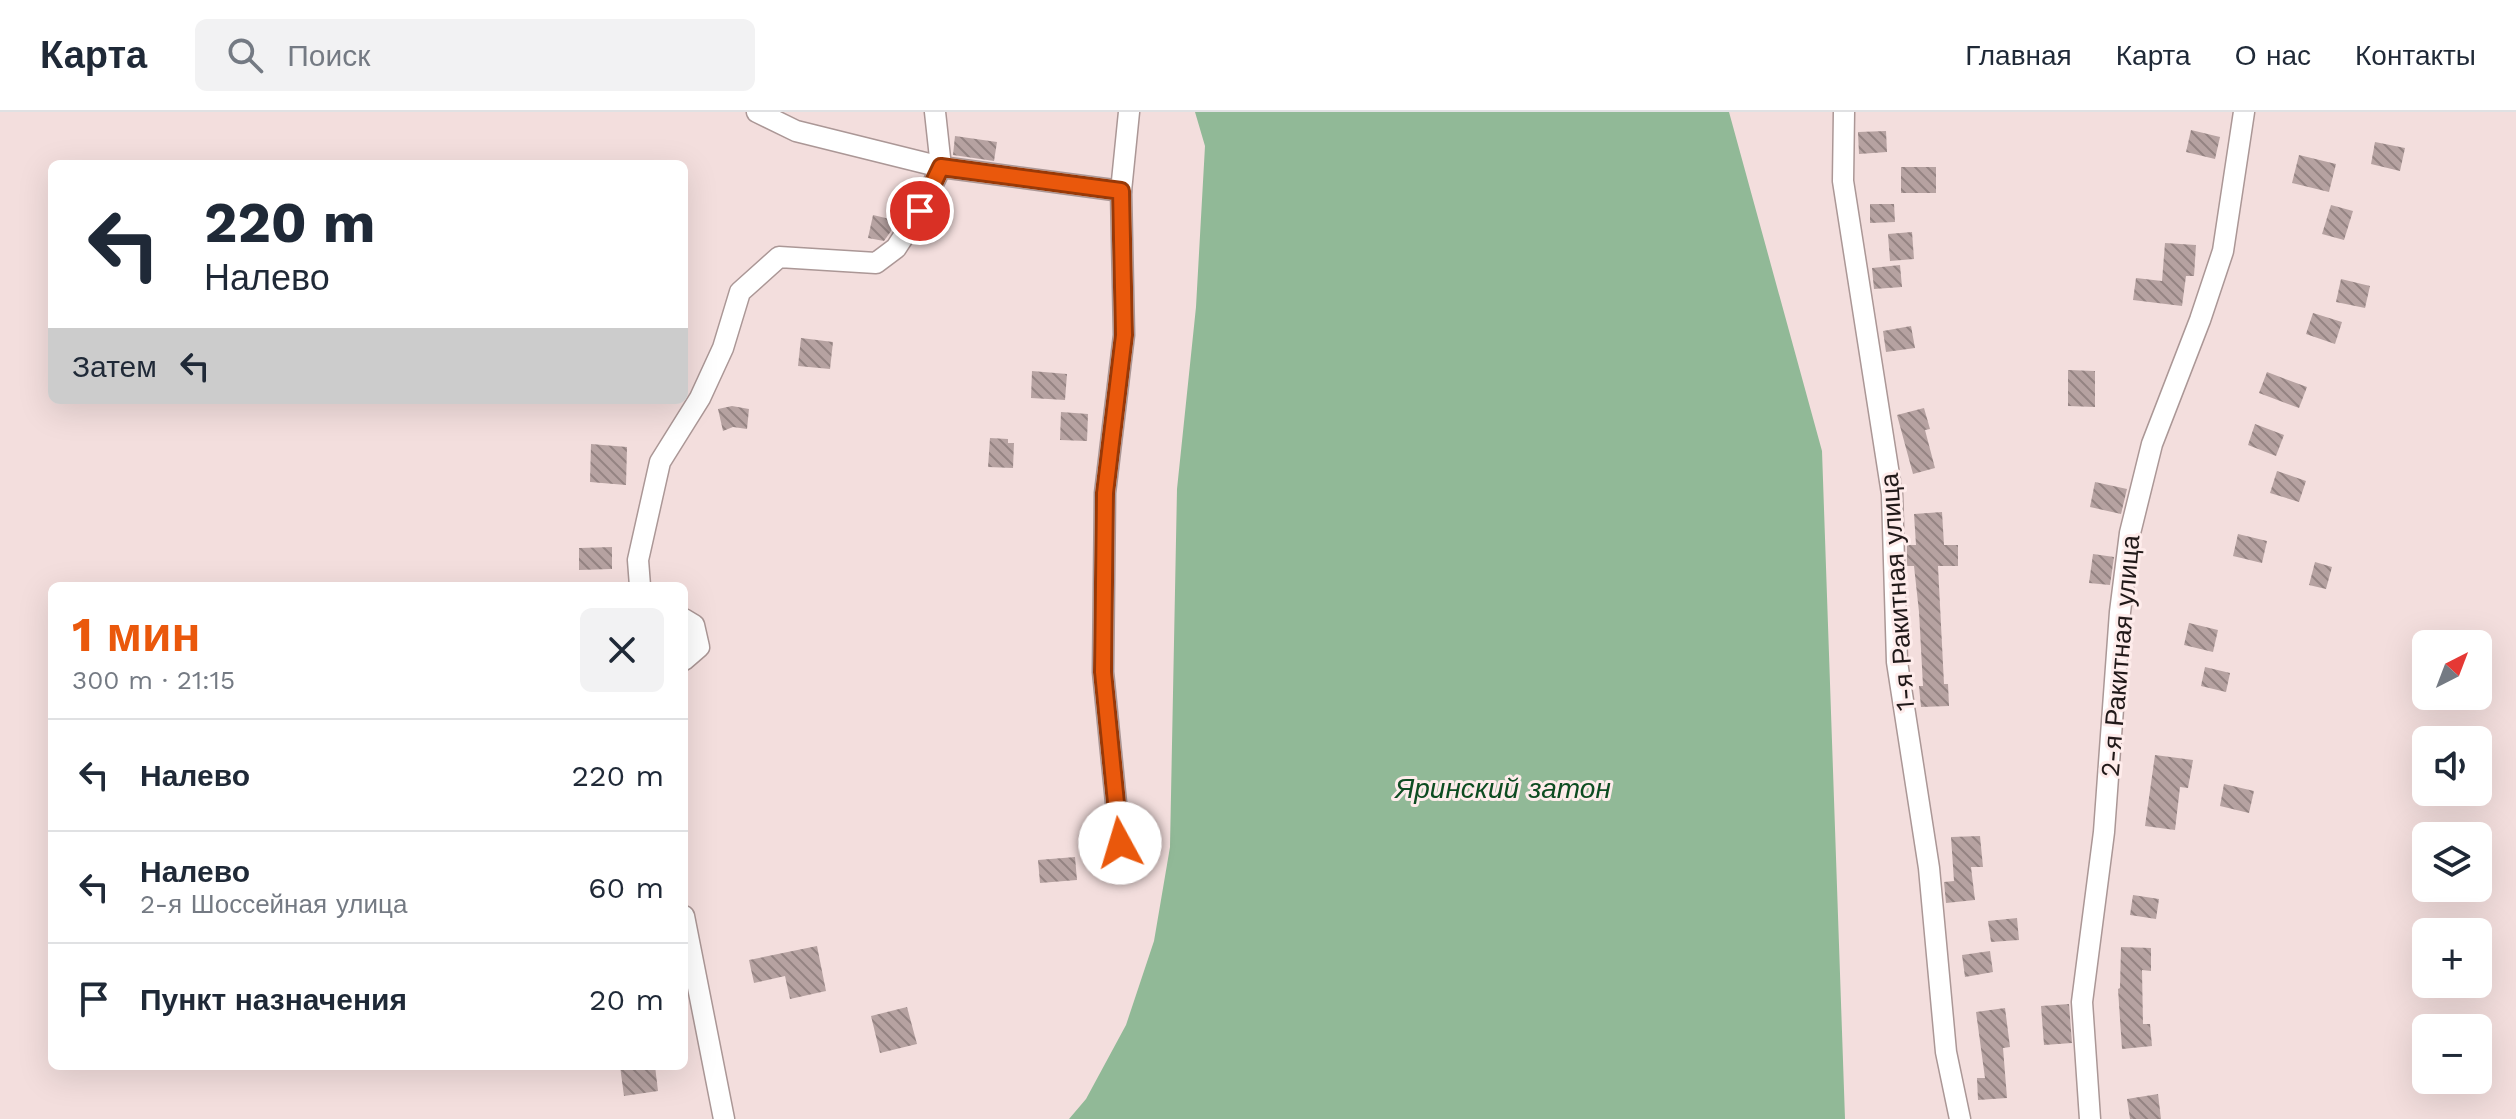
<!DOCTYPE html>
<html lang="ru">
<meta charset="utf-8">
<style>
body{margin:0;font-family:"Work Sans",sans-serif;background:#f2f2f3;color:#1f2937;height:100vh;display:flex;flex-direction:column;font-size:30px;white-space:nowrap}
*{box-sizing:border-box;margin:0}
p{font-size:26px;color:#747a83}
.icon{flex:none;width:44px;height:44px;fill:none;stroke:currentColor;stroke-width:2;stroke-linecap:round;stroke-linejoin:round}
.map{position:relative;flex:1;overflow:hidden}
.details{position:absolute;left:48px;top:470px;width:640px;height:488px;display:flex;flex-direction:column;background:#fff;border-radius:12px;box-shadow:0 8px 32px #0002}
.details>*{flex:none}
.banner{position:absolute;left:48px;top:48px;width:640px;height:244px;border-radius:12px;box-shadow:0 8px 32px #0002;background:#fff;color:#1f2937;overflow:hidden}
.needle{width:52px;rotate:42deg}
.controls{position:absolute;left:2412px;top:518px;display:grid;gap:16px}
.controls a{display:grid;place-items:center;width:80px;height:80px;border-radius:12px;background:#fff;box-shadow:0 8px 32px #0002;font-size:40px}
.pin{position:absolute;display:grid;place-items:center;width:68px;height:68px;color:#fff;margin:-34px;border:4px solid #fff;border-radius:50%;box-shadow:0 2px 8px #0007}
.me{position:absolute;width:88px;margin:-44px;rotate:354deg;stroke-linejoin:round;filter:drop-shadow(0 0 6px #0008)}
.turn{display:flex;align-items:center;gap:28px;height:168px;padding:0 24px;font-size:36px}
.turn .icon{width:104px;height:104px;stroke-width:2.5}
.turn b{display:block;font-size:56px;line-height:68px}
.then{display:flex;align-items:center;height:76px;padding:0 24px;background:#0003;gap:16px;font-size:30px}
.round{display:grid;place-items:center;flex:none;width:84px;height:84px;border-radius:12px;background:#f2f2f3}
.headline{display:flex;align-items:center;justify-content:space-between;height:136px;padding:0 24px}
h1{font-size:48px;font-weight:700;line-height:60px;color:#ea580c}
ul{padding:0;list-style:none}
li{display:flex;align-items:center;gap:24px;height:112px;padding:0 24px;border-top:2px solid #e0e1e3}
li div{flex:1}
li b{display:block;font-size:30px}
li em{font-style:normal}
header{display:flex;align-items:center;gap:48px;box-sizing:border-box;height:112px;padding:0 40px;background:#fff;border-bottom:2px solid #e0e1e3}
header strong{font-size:38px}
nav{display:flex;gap:44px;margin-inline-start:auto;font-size:28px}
.search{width:560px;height:72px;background:#f2f2f3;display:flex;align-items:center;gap:20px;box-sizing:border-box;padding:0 28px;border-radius:12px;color:#747a83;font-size:30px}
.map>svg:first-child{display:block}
.water{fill:#91b997}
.building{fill:url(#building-back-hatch)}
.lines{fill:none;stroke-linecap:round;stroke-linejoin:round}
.minor-casing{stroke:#ab9796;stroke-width:23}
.minor{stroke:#fff;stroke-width:20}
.route-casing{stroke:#983908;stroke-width:20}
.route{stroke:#ea580c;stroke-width:14}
.labels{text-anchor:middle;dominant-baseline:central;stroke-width:6;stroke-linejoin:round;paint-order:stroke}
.street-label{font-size:26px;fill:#211919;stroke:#feeceb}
.water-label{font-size:28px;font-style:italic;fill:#0d4c21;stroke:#feeceb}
</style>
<header>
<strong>Карта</strong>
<div class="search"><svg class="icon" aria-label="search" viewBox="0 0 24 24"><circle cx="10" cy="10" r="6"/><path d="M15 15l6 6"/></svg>Поиск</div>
<nav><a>Главная</a><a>Карта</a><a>О нас</a><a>Контакты</a></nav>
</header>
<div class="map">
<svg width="2516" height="1007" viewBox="0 0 2516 1007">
<defs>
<pattern id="building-back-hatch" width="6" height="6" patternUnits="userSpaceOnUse" patternTransform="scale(2)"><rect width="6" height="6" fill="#b6a2a1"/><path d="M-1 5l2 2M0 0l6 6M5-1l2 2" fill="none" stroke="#948382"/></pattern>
</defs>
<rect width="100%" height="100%" fill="#f3dedd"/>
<polygon class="water" points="1195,0 1729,0 1822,339 1845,1007 1069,1007 1086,987 1126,913 1154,829 1170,735 1177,377 1196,195 1205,34"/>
<g class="building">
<polygon points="2191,18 2220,25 2215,47 2186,40"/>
<polygon points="1886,19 1887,40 1859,42 1858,20"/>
<polygon points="955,24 997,30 994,49 953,43"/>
<polygon points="2375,30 2405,36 2400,59 2371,52"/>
<polygon points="2299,43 2336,52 2329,80 2292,71"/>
<rect x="1901" y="55" width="35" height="26"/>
<polygon points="1870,92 1894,92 1895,110 1870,111"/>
<polygon points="2331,93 2353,99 2344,128 2322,122"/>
<polygon points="873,103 894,108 891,119 884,129 868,126"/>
<polygon points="1912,120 1914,147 1890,149 1888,122"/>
<polygon points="2165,131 2196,133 2194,164 2186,164 2182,194 2133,188 2136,166 2162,169"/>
<polygon points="1900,153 1902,175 1874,177 1872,156"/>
<polygon points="2341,167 2370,174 2365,196 2336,190"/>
<polygon points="2313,201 2342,210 2335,232 2306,222"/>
<polygon points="1911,214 1915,236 1886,240 1883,219"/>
<polygon points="801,226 833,230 830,257 798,254"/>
<polygon points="2068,258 2095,259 2095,295 2068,294"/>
<polygon points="1032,259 1067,262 1065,288 1031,286"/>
<polygon points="2267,260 2307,275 2299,296 2259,281"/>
<polygon points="732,294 749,297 747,317 733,315 723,319 718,297"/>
<polygon points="1924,296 1930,317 1925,318 1935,356 1913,362 1897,303"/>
<polygon points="1061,300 1088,302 1087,329 1060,328"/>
<polygon points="2255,312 2284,323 2276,344 2248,333"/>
<polygon points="990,326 1008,327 1008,331 1014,331 1013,356 988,355"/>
<polygon points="591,332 627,335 626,373 590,370"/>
<polygon points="2277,359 2306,369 2299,390 2270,381"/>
<polygon points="2095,370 2127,377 2121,402 2090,395"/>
<polygon points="1942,400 1944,433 1958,433 1958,454 1938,454 1944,572 1948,572 1949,594 1921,595 1919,574 1923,574 1919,500 1914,454 1907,454 1907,433 1916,433 1914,402"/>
<polygon points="2238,422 2267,429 2262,451 2233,444"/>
<polygon points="612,435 612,457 579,458 579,436"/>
<polygon points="2093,442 2114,445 2110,473 2089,471"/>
<polygon points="2315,450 2332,455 2326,477 2309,473"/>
<polygon points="2189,511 2218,518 2213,540 2184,533"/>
<polygon points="2205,555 2230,561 2226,580 2201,574"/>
<polygon points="2155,643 2193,648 2188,676 2180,675 2175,718 2145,714"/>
<polygon points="2224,672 2254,679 2249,701 2220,694"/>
<polygon points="1980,724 1983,755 1971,755 1975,788 1946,791 1944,770 1954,769 1951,725"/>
<polygon points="1075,745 1077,768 1040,771 1038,748"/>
<polygon points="2133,783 2159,787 2156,807 2130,803"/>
<polygon points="2017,806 2019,828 1991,830 1988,809"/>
<polygon points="817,834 826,879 790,887 785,864 754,871 749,848"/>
<polygon points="2121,835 2151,836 2151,859 2142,858 2143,912 2150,912 2152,934 2122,937 2118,877 2120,876"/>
<polygon points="1990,839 1993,860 1965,865 1962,843"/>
<polygon points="2069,892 2072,931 2044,933 2041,894"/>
<polygon points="907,895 917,932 880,941 871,904"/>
<polygon points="2005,896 2010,935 2003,936 2007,986 1978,988 1977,966 1985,966 1976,900"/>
<polygon points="620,954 655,954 658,979 624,984"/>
<polygon points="2158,982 2161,1007 2130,1007 2127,987"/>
</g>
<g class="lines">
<g class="minor-casing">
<g id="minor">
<polyline points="757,0 796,19 941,55 1121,79"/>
<polyline points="1844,0 1843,69 1892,382 1897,550 1929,756 1946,940 1960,1007"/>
<polyline points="640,474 638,448 660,350 700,286 723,236 740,180 779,145 876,151 896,136 920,99 941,55 935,0"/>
<polyline points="684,507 694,513 699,535 684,548"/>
<polyline points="1120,731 1103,560 1105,381 1124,223 1121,79 1129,0"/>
<polyline points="684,804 724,1007"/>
<polyline points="2090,1007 2082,890 2104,720 2120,500 2130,421 2152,332 2200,208 2223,139 2244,0"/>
</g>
</g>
<use href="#minor" class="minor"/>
</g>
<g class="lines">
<g class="route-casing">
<polyline id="route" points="920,99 941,55 1121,79 1124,223 1105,381 1103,560 1120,731"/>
</g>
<use href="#route" class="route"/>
</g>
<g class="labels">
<g class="street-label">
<text transform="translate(1897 480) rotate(-94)">1-я Ракитная улица</text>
<text transform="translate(2120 544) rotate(-85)">2-я Ракитная улица</text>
</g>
<g class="water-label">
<text x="1503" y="676">Яринский затон</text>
</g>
</g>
</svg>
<div class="controls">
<a><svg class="needle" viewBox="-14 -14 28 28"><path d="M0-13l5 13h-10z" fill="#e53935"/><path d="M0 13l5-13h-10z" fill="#747a83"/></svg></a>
<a><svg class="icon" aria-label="sound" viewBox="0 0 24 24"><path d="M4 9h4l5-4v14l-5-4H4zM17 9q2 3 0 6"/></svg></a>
<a><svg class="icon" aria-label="layers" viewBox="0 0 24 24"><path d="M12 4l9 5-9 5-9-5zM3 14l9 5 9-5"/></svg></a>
<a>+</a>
<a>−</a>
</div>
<div class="pin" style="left:920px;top:99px;background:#d93025"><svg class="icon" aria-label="arrive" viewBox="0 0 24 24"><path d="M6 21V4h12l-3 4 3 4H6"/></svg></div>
<svg class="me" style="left:1120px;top:731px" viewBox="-20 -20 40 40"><circle r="19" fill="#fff"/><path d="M0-13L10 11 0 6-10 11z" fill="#ea580c"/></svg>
<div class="banner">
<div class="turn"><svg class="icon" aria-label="left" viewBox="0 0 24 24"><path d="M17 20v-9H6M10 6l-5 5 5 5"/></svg><div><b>220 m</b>Налево</div></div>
<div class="then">Затем<svg class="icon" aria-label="left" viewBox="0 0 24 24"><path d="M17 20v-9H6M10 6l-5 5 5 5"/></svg></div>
</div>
<section class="details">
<div class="headline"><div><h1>1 мин</h1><p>300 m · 21:15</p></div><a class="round"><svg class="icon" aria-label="close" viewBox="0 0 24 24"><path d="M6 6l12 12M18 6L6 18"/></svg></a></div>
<ul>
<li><svg class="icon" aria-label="left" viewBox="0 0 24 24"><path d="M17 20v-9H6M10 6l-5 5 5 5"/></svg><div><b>Налево</b></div><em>220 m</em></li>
<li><svg class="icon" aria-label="left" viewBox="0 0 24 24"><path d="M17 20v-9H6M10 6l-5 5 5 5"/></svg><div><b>Налево</b><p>2-я Шоссейная улица</p></div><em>60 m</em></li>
<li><svg class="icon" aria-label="arrive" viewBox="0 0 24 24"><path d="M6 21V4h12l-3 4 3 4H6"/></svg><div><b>Пункт назначения</b></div><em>20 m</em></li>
</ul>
</section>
</div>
